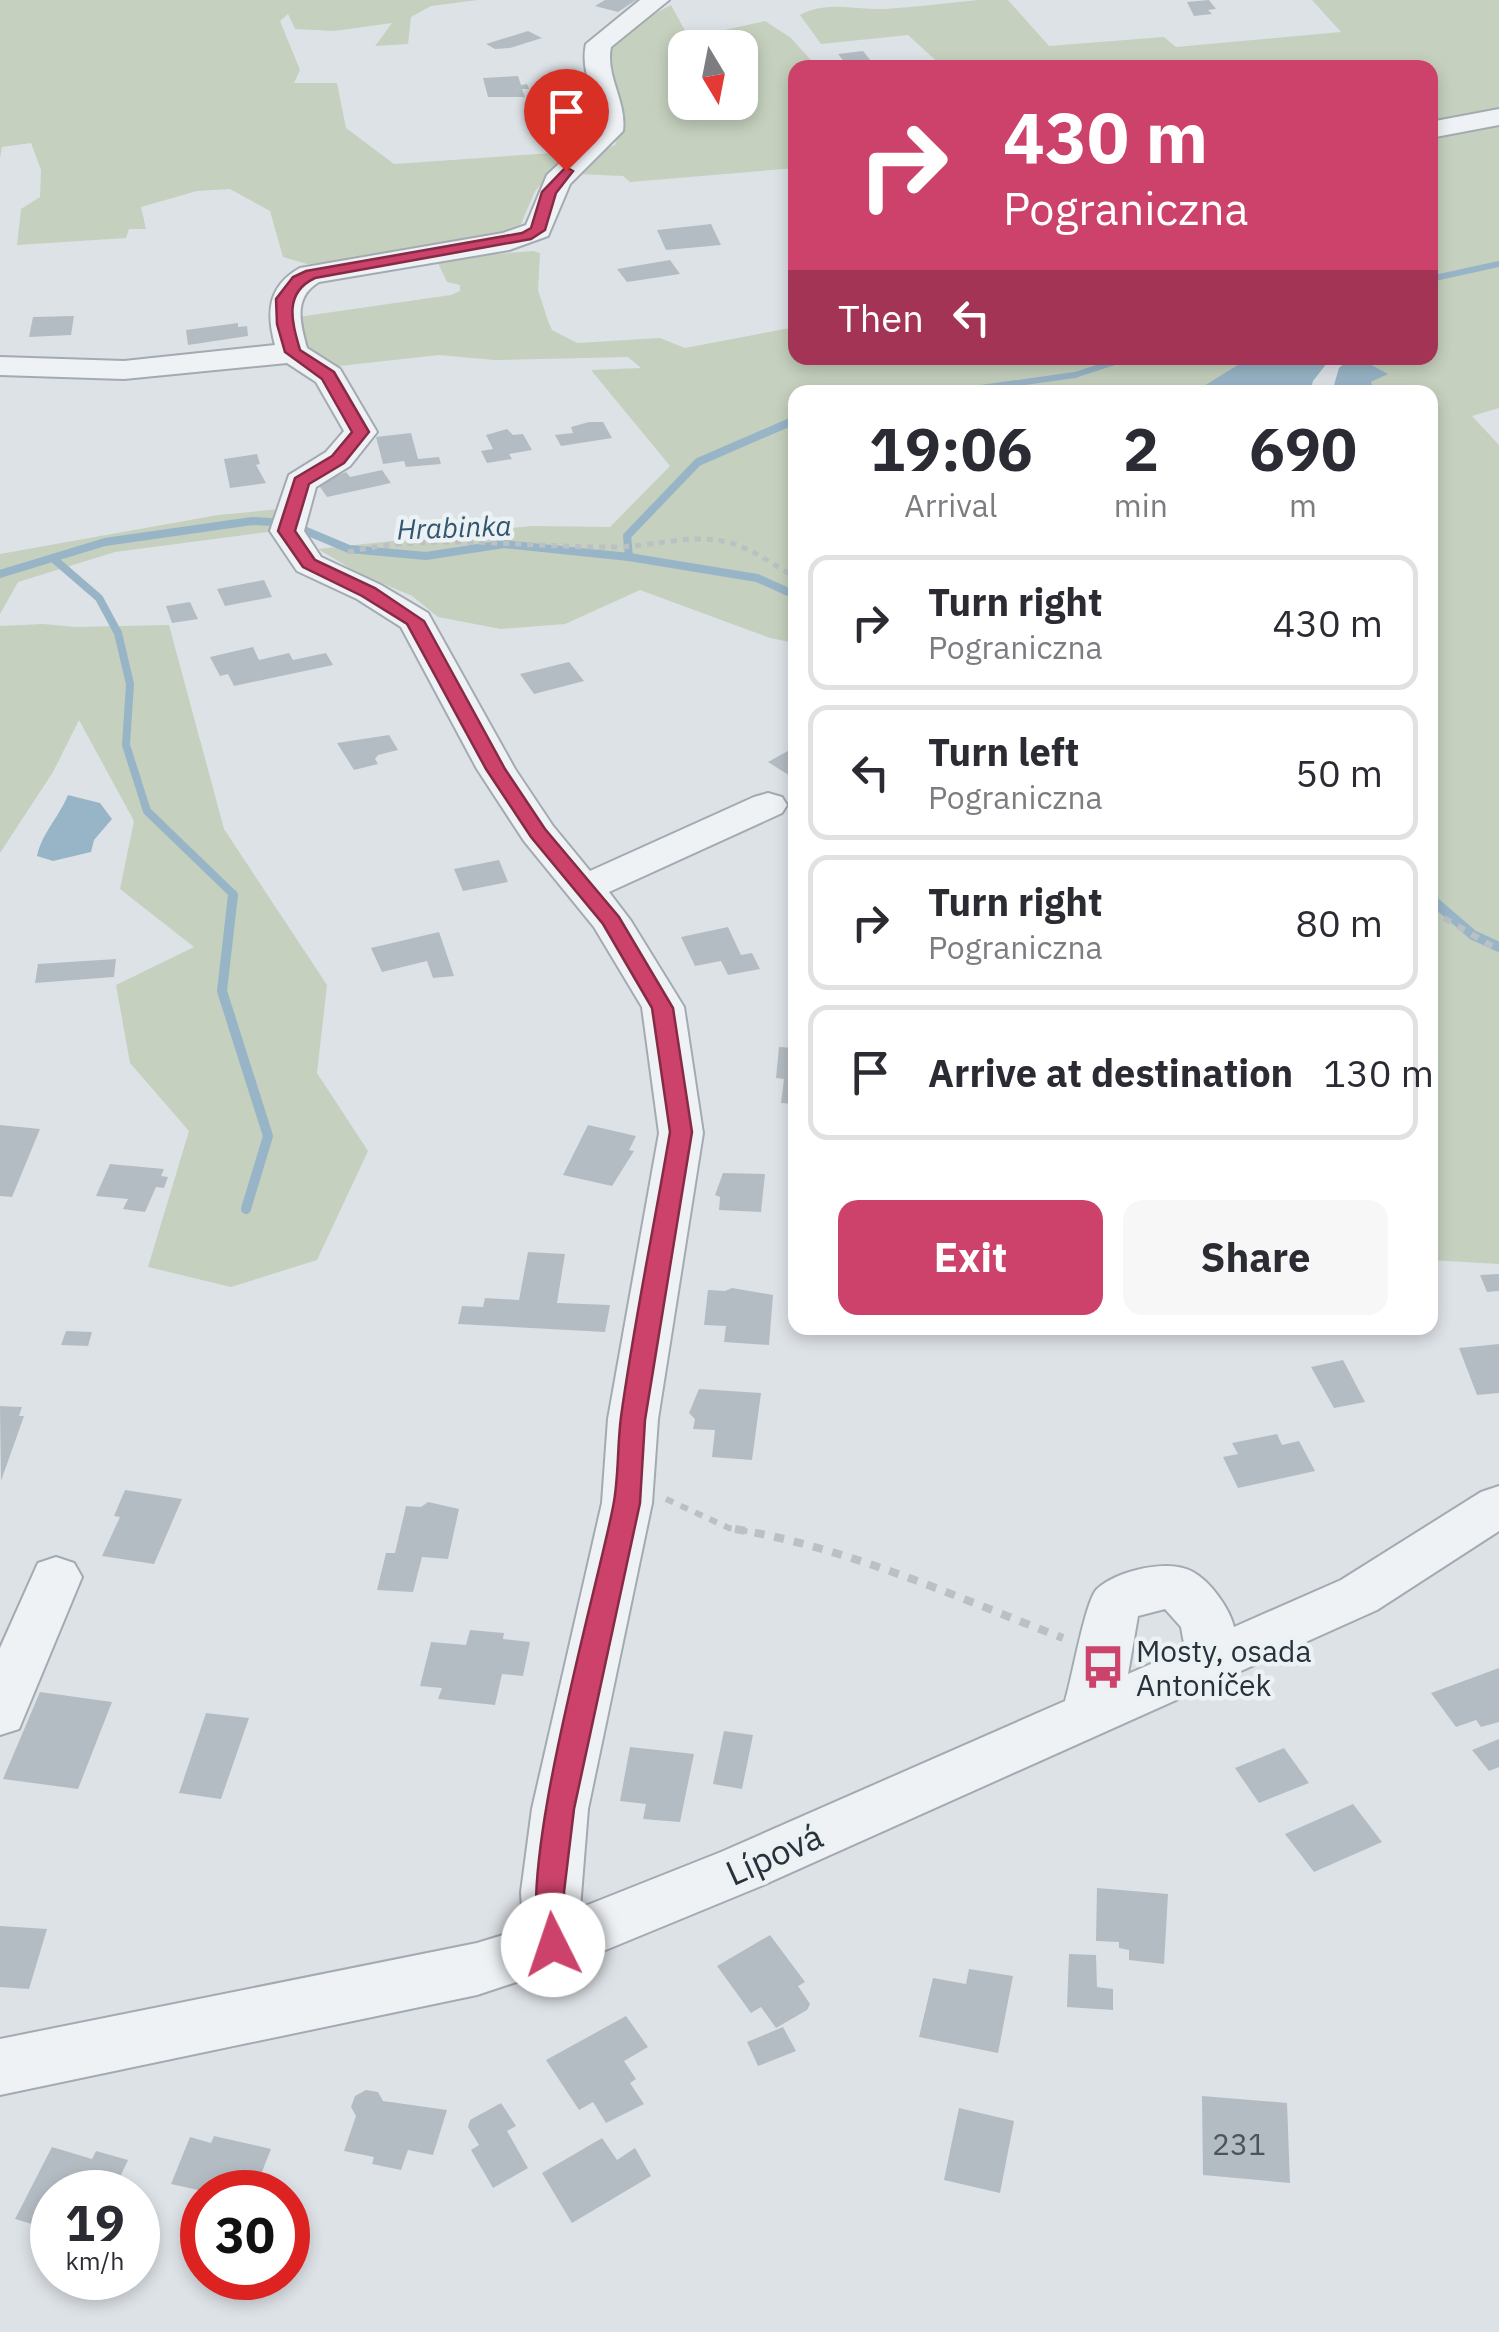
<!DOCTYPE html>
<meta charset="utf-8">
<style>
body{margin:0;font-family:"IBM Plex Sans",sans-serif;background:#f7f7f7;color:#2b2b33;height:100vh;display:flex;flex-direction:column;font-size:38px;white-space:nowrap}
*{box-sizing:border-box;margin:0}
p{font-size:32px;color:#7c7c81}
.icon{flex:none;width:55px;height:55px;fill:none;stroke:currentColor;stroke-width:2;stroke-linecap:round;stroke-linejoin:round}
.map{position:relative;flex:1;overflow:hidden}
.panel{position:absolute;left:788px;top:385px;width:650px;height:950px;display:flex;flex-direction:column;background:#fff;border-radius:20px;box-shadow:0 5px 15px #0003}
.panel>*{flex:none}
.top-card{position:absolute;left:788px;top:60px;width:650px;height:305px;border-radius:20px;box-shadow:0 5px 15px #0003;background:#cc426b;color:#fff;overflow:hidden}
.needle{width:65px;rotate:170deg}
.fabs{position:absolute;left:668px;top:30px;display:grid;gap:20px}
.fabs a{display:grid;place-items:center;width:90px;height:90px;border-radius:20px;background:#fff;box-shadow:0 5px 15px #0003;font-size:50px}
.speed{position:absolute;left:30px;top:2170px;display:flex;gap:20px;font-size:50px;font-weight:700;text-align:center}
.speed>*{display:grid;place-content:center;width:130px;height:130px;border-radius:50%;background:#fff;box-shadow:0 5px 15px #0003;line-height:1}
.speed small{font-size:25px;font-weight:400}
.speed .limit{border:15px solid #d22;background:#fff;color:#111}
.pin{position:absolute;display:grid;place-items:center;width:85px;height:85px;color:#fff;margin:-102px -42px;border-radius:50% 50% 50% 0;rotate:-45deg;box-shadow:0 0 10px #0007}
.pin .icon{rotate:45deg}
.me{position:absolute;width:110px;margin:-55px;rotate:356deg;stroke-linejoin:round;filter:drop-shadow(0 0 8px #0008)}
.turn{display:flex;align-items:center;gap:35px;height:210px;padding:0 50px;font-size:45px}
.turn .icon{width:130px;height:130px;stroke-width:2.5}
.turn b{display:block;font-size:70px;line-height:85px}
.then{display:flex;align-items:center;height:95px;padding:0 50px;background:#0003;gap:20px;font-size:38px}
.eta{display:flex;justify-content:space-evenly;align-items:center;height:170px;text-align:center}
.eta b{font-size:60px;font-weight:700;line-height:70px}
.button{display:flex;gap:20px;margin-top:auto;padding:20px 50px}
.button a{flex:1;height:115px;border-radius:20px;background:#cc426b;color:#fff;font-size:40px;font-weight:700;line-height:115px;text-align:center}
.button a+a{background:#f7f7f7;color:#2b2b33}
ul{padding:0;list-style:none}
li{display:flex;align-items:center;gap:30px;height:135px;margin:0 20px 15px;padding:0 30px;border:5px solid #e1e1e2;border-radius:20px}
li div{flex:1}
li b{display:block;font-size:38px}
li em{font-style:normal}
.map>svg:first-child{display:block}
.green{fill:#c5d0be;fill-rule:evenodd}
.water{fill:#98b5c7}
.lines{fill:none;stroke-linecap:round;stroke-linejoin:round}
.stream-far2{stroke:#98b5c7;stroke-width:6}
.stream-far1{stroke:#98b5c7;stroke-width:8}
.stream{stroke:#98b5c7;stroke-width:10}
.building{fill:#b4bcc3}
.minor-casing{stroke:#a3aab1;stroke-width:4}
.path-far2{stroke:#bbc0c5;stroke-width:5;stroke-dasharray:6 6;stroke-linecap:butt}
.path-far1{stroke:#bbc0c5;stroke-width:6;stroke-dasharray:8 8;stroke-linecap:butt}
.path{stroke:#bbc0c5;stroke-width:8;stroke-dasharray:10 10;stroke-linecap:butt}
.minor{fill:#eff2f5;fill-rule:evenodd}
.route{fill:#cc426b;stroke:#852b46;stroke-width:2.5}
.labels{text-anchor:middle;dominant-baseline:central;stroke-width:9;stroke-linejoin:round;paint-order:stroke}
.far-water-label{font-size:28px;font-style:italic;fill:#325670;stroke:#ecf1f4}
.poi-label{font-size:30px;fill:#27323d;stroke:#ecf1f4;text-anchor:start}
.near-number-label{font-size:30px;fill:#4a545e}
.near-street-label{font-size:35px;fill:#27323d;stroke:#ecf1f4}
</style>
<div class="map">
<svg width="1499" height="2332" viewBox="0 0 1499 2332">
<rect width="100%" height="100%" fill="#dde2e7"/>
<g class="green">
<polygon points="0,0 478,0 431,6 411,17 408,44 375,46 392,23 334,31 295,29 288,14 280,21 300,70 294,83 337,83 346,128 394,164 553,153 564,155 564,160 535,191 521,224 504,233 326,263 307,264 283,257 270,211 230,189 197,191 141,207 146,229 129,229 126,238 17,245 21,209 40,197 41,170 31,143 2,147 0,158"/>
<path d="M978 0H1008L1049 46 1164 37 1176 47 1341 32 1312 0H1499V113L1430 126V68L943 67 908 35 821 44 800 15C827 0 855 10 884 9 915 7 947 3 978 0Z"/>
<path d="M671 5 689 38 765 21 791 38 817 67 795 68V168L630 182 623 176 579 174 603 150 615 145 624 123 623 112 608 71 605 48 638 23ZM685 48H740V102H685Z"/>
<polygon points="1499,120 1499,408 1472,416 1499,445 1499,1264 1430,1260 1430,392 1375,392 1371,382 1387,374 1359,358 1430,358 1430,133"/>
<polygon points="533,251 540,253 538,290 548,321 552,330 577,343 660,338 685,348 795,327 795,358 1249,358 1194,392 795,392 795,643 770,638 640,590 565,624 501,629 438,617 412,596 358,573 318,549 531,526 610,527 670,466 591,370 641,368 628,357 494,360 439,355 330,367 303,351 291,318 451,295 460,291 460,285 447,282 436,259"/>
<polygon points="281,509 275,531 115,552 18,582 0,614 0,554 218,515"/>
<polygon points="43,624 76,627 169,625 224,829 327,985 317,1073 368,1151 317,1260 231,1287 148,1267 189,1131 130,1063 116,985 194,947 120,889 134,821 79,720 53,772 0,853 0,626"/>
</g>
<g class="water">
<polygon points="1249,358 1331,358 1313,381 1310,392 1194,392"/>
<polygon points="1350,358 1359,358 1388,374 1371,382 1375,392 1332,392 1339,368"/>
<path d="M68 795 100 803 112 819 94 840 91 852 53 861 37 856C42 833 59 817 68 795Z"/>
</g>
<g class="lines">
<g class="stream-far2">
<polyline points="1430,279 1499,264"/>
<polyline points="952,392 1075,375 1127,358"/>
</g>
<g class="stream-far1">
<polyline points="629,557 627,536 698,462 795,420"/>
<polyline points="55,560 99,598 118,633 130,684 126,745 147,811 233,894 233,898"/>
<polyline points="0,574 105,542 252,521 287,523 349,549 426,556 504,544 629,557 757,578 795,595"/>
</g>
<g class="stream">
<polyline points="233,895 222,991 268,1136 246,1209"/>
<polyline points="1430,898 1473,935 1499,947"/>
</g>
</g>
<g class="building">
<polygon points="605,0 636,0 618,12 595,6"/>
<polygon points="1209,0 1216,9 1208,10 1212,14 1194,16 1187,2"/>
<polygon points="528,31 542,38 510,48 495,49 486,44"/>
<polygon points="863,51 875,66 849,68 838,54"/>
<polygon points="518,76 521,85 527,84 529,89 522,89 525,97 488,97 483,78"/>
<polygon points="711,224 721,245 666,250 657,230"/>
<polygon points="670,260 680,274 627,282 617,269"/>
<polygon points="74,316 71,335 29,337 33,317"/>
<polygon points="238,323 238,327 247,326 248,336 188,345 186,330"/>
<polygon points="589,422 603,422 612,438 561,446 555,435 573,433 571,427"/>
<polygon points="507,429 513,435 523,434 532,450 509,454 512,459 487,463 481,451 493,449 486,435"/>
<polygon points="411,433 418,459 439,457 441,464 406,467 404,461 383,464 376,437"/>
<polygon points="257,454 260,464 256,465 266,483 230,488 224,459"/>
<polygon points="382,470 391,483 327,497 318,484 346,472 350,477"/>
<polygon points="264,580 272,597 225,606 217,589"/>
<polygon points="190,602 198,619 172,623 166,606"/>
<polygon points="253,647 259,660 289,653 293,660 326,653 333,665 234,686 228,674 220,676 210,657"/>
<polygon points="569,662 584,681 534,694 520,674"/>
<polygon points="389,735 398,750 378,755 375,759 378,764 354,770 337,743"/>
<polygon points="795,747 795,779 768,762"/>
<polygon points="499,860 508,882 463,891 454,869"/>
<polygon points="728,927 741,955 752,953 760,969 728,975 721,961 695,966 681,937"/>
<polygon points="439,932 454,976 433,978 427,961 382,972 371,948"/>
<polygon points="116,959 114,977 35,983 38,964"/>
<polygon points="779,1047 795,1048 795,1104 781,1103 784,1079 776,1078"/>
<polygon points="0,1125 40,1129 12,1197 0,1196"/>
<polygon points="588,1125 636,1136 629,1150 634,1151 612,1186 563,1175"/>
<polygon points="110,1164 164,1169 161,1176 168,1177 164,1188 156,1187 145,1212 123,1209 128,1199 96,1196"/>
<polygon points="723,1173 765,1174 761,1212 719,1210 720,1197 715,1195"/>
<polygon points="528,1252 565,1254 557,1303 610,1305 605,1332 458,1324 462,1306 483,1307 485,1298 519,1300"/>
<polygon points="1499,1274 1499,1291 1487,1292 1480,1275"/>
<polygon points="732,1288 773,1295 769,1345 724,1342 726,1326 704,1325 708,1290 725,1291"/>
<polygon points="66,1331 92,1332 88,1346 61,1345"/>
<polygon points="1499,1344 1499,1393 1477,1395 1459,1348"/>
<polygon points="1343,1360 1365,1402 1334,1408 1311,1367"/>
<polygon points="699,1389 761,1393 752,1460 712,1457 715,1430 693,1429 695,1419 689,1413"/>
<polygon points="0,1406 22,1407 19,1416 24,1416 1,1481"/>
<polygon points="1277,1434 1282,1445 1299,1441 1315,1471 1238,1488 1223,1457 1238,1454 1232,1443"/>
<polygon points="125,1490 182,1499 154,1564 102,1556 120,1517 114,1516"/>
<polygon points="428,1502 459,1509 448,1559 422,1557 413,1592 377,1590 386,1553 395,1553 406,1506 421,1507"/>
<polygon points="470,1630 504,1633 503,1639 530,1642 523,1676 502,1674 495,1705 438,1699 442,1688 420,1686 431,1642 466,1645"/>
<polygon points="1499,1668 1499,1722 1481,1727 1476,1720 1456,1727 1431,1693"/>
<polygon points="40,1692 112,1702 78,1789 3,1779"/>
<polygon points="206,1713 249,1718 221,1799 179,1793"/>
<polygon points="724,1731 753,1735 742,1789 713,1784"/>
<polygon points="1499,1739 1499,1767 1489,1771 1472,1750"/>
<polygon points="630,1747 694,1754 680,1822 643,1819 646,1804 620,1801"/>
<polygon points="1284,1748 1309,1783 1259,1803 1235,1768"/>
<polygon points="1353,1804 1382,1842 1314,1872 1285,1834"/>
<polygon points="1097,1888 1168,1894 1164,1964 1129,1960 1129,1950 1119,1948 1119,1942 1096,1941"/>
<polygon points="0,1926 47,1929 29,1989 0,1987"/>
<polygon points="770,1935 805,1982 798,1986 810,2004 807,2010 776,2028 761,2007 751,2013 717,1966"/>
<polygon points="1069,1954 1096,1955 1097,1987 1113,1989 1113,2010 1067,2007"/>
<polygon points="969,1969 1013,1976 998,2053 919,2037 933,1978 966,1984"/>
<polygon points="626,2016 648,2047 624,2061 636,2079 630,2083 644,2104 606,2123 593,2102 579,2110 546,2060"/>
<polygon points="783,2027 796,2051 758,2066 747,2042"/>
<polygon points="366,2090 378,2092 383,2101 447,2110 433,2155 408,2150 401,2170 372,2164 374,2157 344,2151 356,2116 351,2107 355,2096"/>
<polygon points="1202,2096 1287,2103 1290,2183 1203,2175"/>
<polygon points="501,2103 516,2126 507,2131 528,2168 493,2188 471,2150 479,2145 468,2127 470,2120"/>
<polygon points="959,2108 1014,2121 1000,2193 944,2180"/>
<polygon points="214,2136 271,2149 254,2192 207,2192 171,2184 190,2137 211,2143"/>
<polygon points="602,2138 617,2160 635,2148 651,2176 572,2223 542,2173"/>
<polygon points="52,2147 92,2159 96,2151 128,2160 113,2192 52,2192 52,2230 15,2219"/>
</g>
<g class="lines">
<g class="minor-casing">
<g id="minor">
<path d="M640 0H669L611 47C605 76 627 101 623 131L570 184 548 236 509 250 319 282C293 297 300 323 307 348L340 369 377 432 350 466 316 487 304 531 321 557 381 585 428 613 515 769 553 826 590 871 754 797 768 793 782 797 787 805 782 813 609 892 631 921 684 1007 703 1133 658 1419 652 1503 588 1809 580 1908 721 1852 1065 1701C1072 1679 1085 1601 1097 1589 1117 1571 1168 1558 1193 1572 1210 1581 1230 1609 1234 1627L1341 1580 1481 1492 1499 1486V1531L1377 1610 761 1886 574 1963 477 1995 0 2095V2039L477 1943 523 1929 521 1892 532 1809 602 1503 608 1419 659 1133 642 1007 594 927 524 841 477 769 401 627 357 599 297 571 270 531 289 475 326 452 344 431 316 382 287 363 124 379 0 375V357L124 361 275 345C266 312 268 286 300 268L503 233 526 225 547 175 596 129C600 99 579 74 586 44ZM1165 1609 1181 1627 1185 1649 1128 1674 1138 1616Z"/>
<polygon points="1499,109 1499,125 1430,138 1430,122"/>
<polygon points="56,1557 74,1563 82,1577 19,1729 0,1735 0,1648 38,1563"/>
</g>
</g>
<path class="path-far2" d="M348 552C438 532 523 548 614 547 652 547 690 533 727 542 752 548 773 565 795 577"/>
<g class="path-far1">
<polyline points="1430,910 1499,950"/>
<polyline points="666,1499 729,1528 751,1532"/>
</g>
<path class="path" d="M735 1529C849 1548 956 1597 1063 1638"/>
<use href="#minor" class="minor"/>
</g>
<path class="route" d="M566 167 573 171 556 193 545 230 531 239 315 278C283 293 292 322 300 350L334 372 369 432 344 463 309 484 295 531 315 560 375 588 424 621 505 769 545 829 619 917 673 1008 692 1132 645 1420 640 1503 574 1809 564 1892 568 1945 564 1954 553 1958 543 1954C511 1886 596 1594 613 1507 619 1478 617 1447 621 1417 634 1322 654 1227 670 1132L652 1008 603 924 531 837 486 769 407 624 362 596 303 567 278 531 295 478 332 456 352 432 322 379 285 352 277 324 276 299 293 277 306 271 522 233 531 228 542 192Z"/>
<defs>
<g id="bus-bare" transform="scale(3.45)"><path d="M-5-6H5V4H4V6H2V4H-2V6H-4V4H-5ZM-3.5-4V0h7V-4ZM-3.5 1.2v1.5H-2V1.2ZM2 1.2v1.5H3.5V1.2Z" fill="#cc426b" stroke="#ecf1f4" stroke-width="2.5" paint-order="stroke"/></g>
</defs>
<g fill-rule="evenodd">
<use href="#bus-bare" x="1103" y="1667"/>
</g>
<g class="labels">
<g class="far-water-label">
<text transform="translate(454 527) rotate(-2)">Hrabinka</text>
</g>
<g class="poi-label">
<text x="1136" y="1650">Mosty, osada<tspan x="1136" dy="34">Antoníček</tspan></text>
</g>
<g class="near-number-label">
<text x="1239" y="2143">231</text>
</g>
<g class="near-street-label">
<text transform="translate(774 1854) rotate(-24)">Lípová</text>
</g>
</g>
</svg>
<div class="fabs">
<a><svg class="needle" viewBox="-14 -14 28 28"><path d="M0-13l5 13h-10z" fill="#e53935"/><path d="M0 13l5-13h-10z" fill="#7c7c81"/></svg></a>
</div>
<div class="speed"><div>19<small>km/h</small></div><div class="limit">30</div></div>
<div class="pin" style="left:566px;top:171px;background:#d93025"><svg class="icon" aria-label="arrive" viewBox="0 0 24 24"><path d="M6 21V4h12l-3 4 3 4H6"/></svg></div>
<svg class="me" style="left:553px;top:1945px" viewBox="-20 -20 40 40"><circle r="19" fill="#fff"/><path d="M0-13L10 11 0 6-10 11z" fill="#cc426b"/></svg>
<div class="top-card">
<div class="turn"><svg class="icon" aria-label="right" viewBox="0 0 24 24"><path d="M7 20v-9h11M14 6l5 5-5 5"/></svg><div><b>430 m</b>Pograniczna</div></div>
<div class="then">Then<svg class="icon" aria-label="left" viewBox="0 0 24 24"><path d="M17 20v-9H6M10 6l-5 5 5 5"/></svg></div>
</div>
<section class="panel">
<div class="eta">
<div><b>19:06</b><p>Arrival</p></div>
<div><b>2</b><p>min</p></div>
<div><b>690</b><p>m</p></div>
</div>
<ul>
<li><svg class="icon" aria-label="right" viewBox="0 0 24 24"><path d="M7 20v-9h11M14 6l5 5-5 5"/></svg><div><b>Turn right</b><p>Pograniczna</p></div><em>430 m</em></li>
<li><svg class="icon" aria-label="left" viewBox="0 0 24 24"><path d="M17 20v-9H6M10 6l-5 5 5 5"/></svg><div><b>Turn left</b><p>Pograniczna</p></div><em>50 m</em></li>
<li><svg class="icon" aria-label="right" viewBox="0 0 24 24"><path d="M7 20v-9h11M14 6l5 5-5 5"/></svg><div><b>Turn right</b><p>Pograniczna</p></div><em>80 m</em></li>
<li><svg class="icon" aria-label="arrive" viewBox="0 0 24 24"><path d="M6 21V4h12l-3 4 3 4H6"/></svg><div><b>Arrive at destination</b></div><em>130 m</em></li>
</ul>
<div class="button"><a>Exit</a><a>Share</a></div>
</section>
</div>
